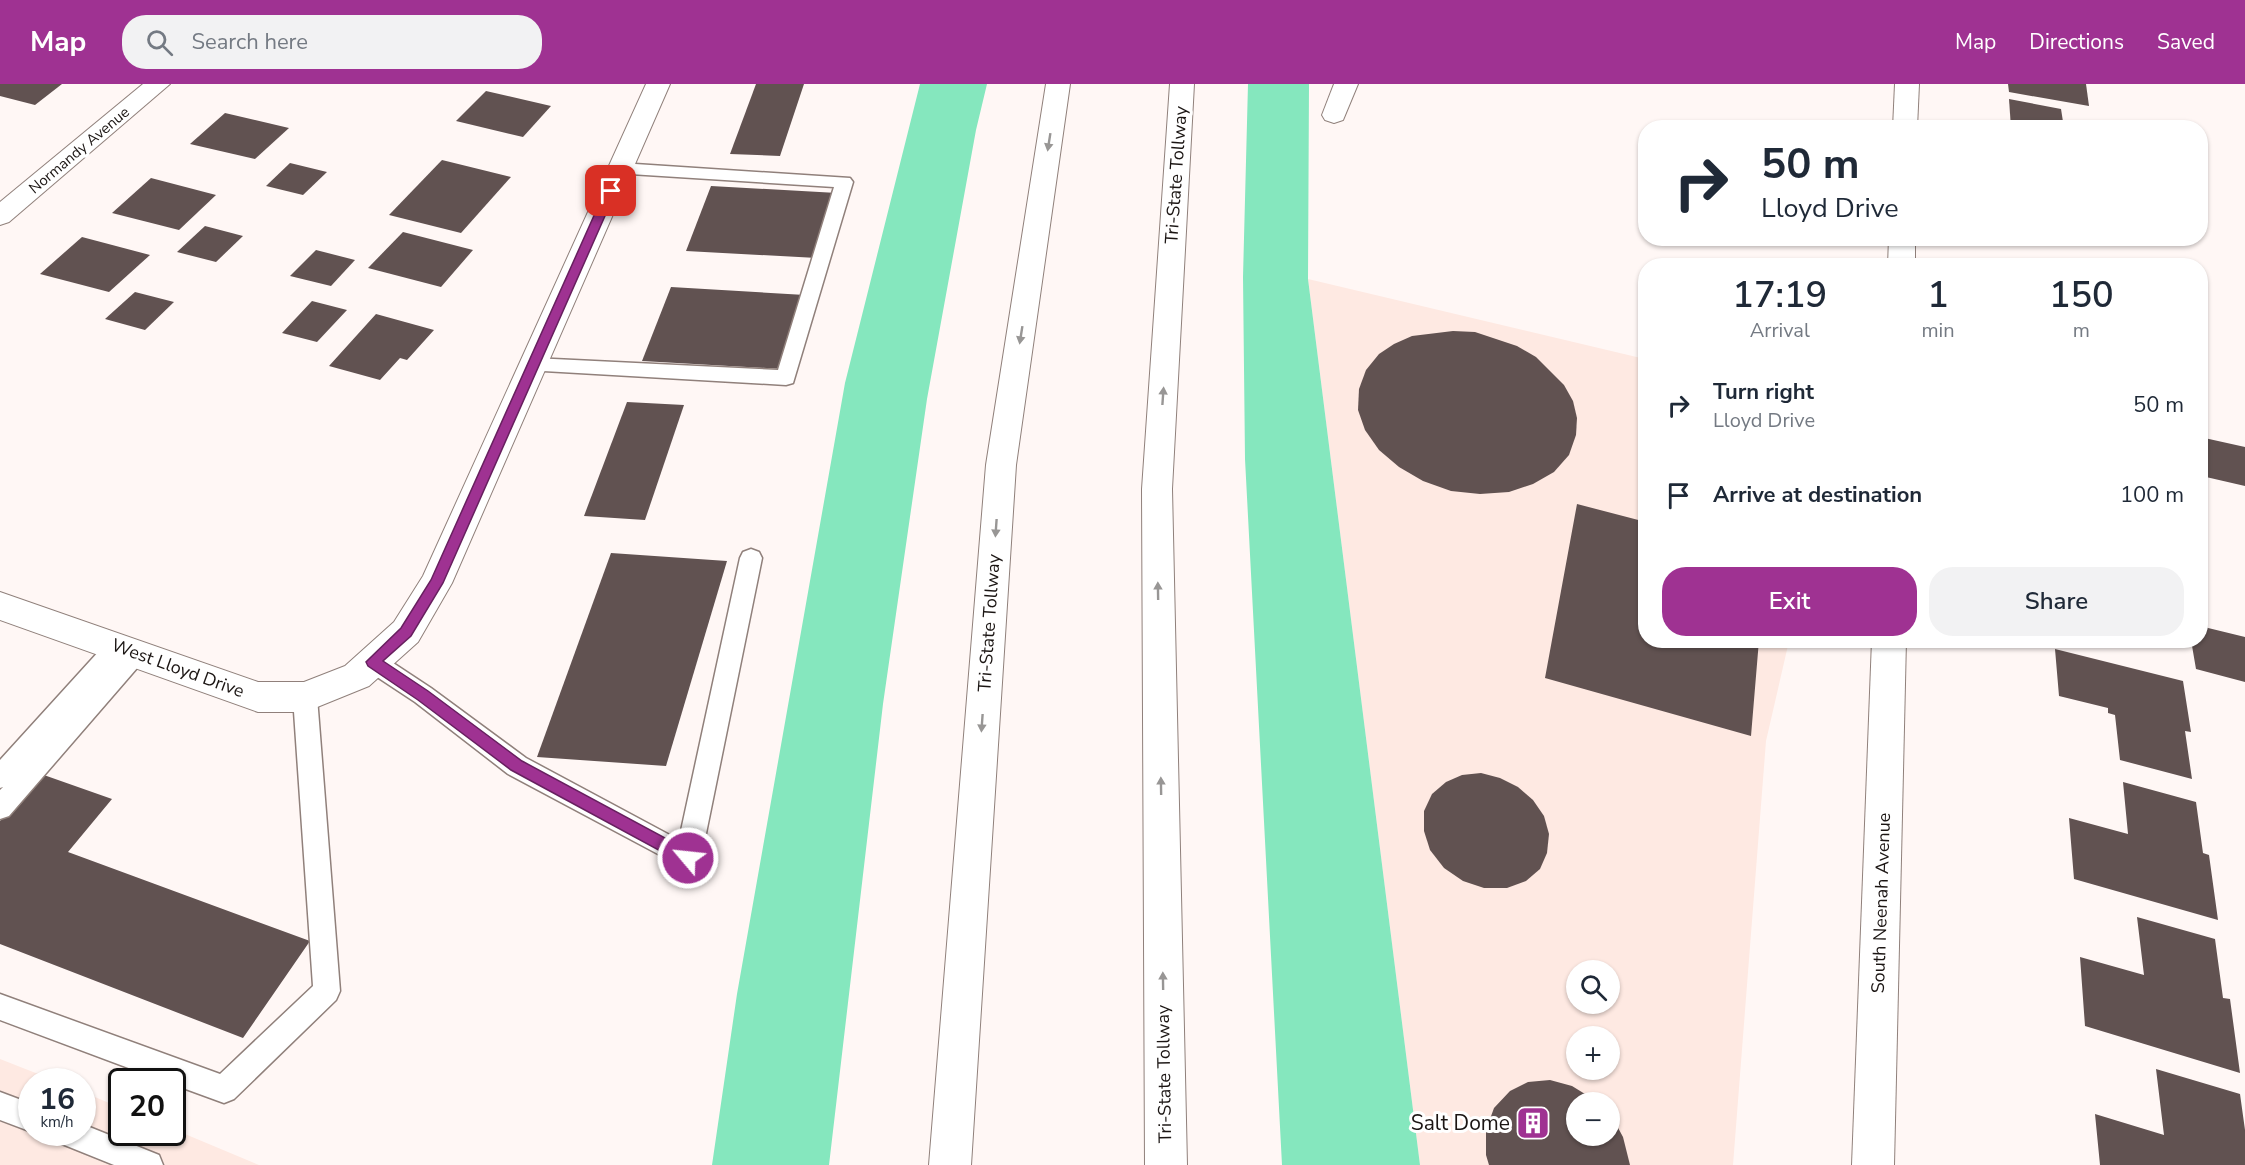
<!DOCTYPE html>
<meta charset="utf-8">
<style>
body{margin:0;font-family:"Nunito Sans",sans-serif;background:#f2f2f3;color:#1f2937;height:100vh;display:flex;flex-direction:column;font-size:22px;white-space:nowrap}
*{box-sizing:border-box;margin:0}
p{font-size:20px;color:#747a83}
.icon{flex:none;width:33px;height:33px;fill:none;stroke:currentColor;stroke-width:2;stroke-linecap:round;stroke-linejoin:round}
.map{position:relative;flex:1;overflow:hidden}
.side{position:absolute;left:1638px;top:174px;width:570px;height:390px;display:flex;flex-direction:column;background:#fff;border-radius:24px;box-shadow:0 2px 4px #0004}
.side>*{flex:none}
.top-card{position:absolute;left:1638px;top:36px;width:570px;height:126px;border-radius:24px;box-shadow:0 2px 4px #0004;background:#fff;color:#1f2937;overflow:hidden}
.controls{position:absolute;left:1566px;top:876px;display:grid;gap:12px}
.controls a{display:grid;place-items:center;width:54px;height:54px;border-radius:50%;background:#fff;box-shadow:0 2px 4px #0004;font-size:30px}
.speed{position:absolute;left:18px;top:984px;display:flex;gap:12px;font-size:30px;font-weight:700;text-align:center}
.speed>*{display:grid;place-content:center;width:78px;height:78px;border-radius:50%;background:#fff;box-shadow:0 2px 4px #0004;line-height:1}
.speed small{font-size:15px;font-weight:400}
.speed .limit{border:3px solid #111;border-radius:9px;background:#fff;color:#111}
.pin{position:absolute;display:grid;place-items:center;width:51px;height:51px;color:#fff;margin:-26px;border-radius:12px;box-shadow:0 3px 9px #0006}
.me{position:absolute;width:66px;margin:-33px;rotate:298deg;stroke-linejoin:round;filter:drop-shadow(0 0 4px #0008)}
.turn{display:flex;align-items:center;gap:21px;height:126px;padding:0 24px;font-size:27px}
.turn .icon{width:78px;height:78px;stroke-width:2.5}
.turn b{display:block;font-size:42px;line-height:51px}
.eta{display:flex;justify-content:space-evenly;align-items:center;height:102px;text-align:center}
.eta b{font-size:36px;font-weight:600;line-height:42px}
.primary-button{display:flex;gap:12px;margin-top:auto;padding:12px 24px}
.primary-button a{flex:1;height:69px;border-radius:24px;background:#9f3292;color:#fff;font-size:24px;font-weight:600;line-height:69px;text-align:center}
.primary-button a+a{background:#f2f2f3;color:#1f2937}
ul{padding:0;list-style:none}
li{display:flex;align-items:center;gap:18px;height:90px;padding:0 24px}
li div{flex:1}
li b{display:block;font-size:22px}
li em{font-style:normal}
header{display:flex;align-items:center;gap:36px;box-sizing:border-box;height:84px;padding:0 30px;background:#9f3292;color:#fff}
header strong{font-size:28px}
nav{display:flex;gap:33px;margin-inline-start:auto;font-size:21px}
.search{width:420px;height:54px;background:#f2f2f3;display:flex;align-items:center;gap:15px;box-sizing:border-box;padding:0 21px;border-radius:24px;color:#747a83;font-size:22px}
.map>svg:first-child{display:block}
.built{fill:#fee9e2;fill-rule:evenodd}
.green{fill:#85e7be}
.building{fill:#615251}
.lines{fill:none;stroke-linecap:round;stroke-linejoin:round}
.lane-casing{stroke:#90807b;stroke-width:3}
.street-casing{stroke:#90807b;stroke-width:2}
.highway-casing{stroke:#90807b;stroke-width:2}
.lane{fill:#fff;fill-rule:evenodd}
.street{fill:#fff;fill-rule:evenodd}
.highway{fill:#fff;fill-rule:evenodd}
.oneway{fill:#989695}
.route{fill:#9f3292;stroke:#67205f;stroke-width:1.5}
.labels{text-anchor:middle;dominant-baseline:central;stroke-width:6;stroke-linejoin:round;paint-order:stroke}
.far-street-label{font-size:15px;fill:#1b1513;stroke:#fff}
.street-label{font-size:18px;fill:#1b1513;stroke:#fff}
.near-poi-label{font-size:21px;fill:#1b1513;stroke:#fff;text-anchor:end}
</style>
<header>
<strong>Map</strong>
<div class="search"><svg class="icon" aria-label="search" viewBox="0 0 24 24"><circle cx="10" cy="10" r="6"/><path d="M15 15l6 6"/></svg>Search here</div>
<nav><a>Map</a><a>Directions</a><a>Saved</a></nav>
</header>
<div class="map">
<svg width="2245" height="1081" viewBox="0 0 2245 1081">
<rect width="100%" height="100%" fill="#fff7f5"/>
<g class="built">
<path d="M1308 195 1645 275 1646 556 1789 557 1766 657 1733 1081H1420ZM1576 886H1610V920H1576ZM1576 952H1610V986H1576ZM1576 1018H1610V1052H1576Z"/>
<polygon points="0,975 56,997 32,998 32,1048 82,1048 83,1008 121,1024 122,1048 172,1048 173,1045 259,1081 0,1081"/>
</g>
<g class="green">
<polygon points="920,0 987,0 976,46 927,315 883,620 829,1081 712,1081 737,910 845,299"/>
<polygon points="1248,0 1309,0 1308,195 1420,1081 1282,1081 1245,375 1243,193"/>
</g>
<g class="building">
<polygon points="0,0 62,0 35,21 0,12"/>
<polygon points="756,0 804,0 780,72 730,70"/>
<polygon points="2008,0 2086,0 2089,22 2009,8"/>
<polygon points="486,7 551,22 523,53 456,37"/>
<polygon points="2009,15 2061,25 2064,44 2011,44"/>
<polygon points="225,29 289,44 255,75 190,60"/>
<polygon points="442,76 511,93 461,149 389,131"/>
<polygon points="290,79 327,88 303,111 266,102"/>
<polygon points="151,94 216,111 179,146 112,129"/>
<polygon points="711,102 837,109 817,174 686,167"/>
<polygon points="205,142 243,152 216,178 177,168"/>
<polygon points="403,148 473,166 441,203 368,184"/>
<polygon points="82,153 150,171 109,208 40,190"/>
<polygon points="316,166 355,176 331,202 290,192"/>
<polygon points="2063,175 2088,180 2088,182 2064,182"/>
<polygon points="671,203 805,211 783,285 642,277"/>
<polygon points="135,208 174,218 145,246 105,235"/>
<polygon points="312,217 347,226 317,258 282,249"/>
<polygon points="376,230 434,246 407,276 400,274 380,296 329,282"/>
<polygon points="1453,247 1475,248 1517,262 1536,273 1564,301 1573,317 1577,334 1576,351 1569,371 1554,388 1533,400 1509,408 1480,410 1451,407 1423,397 1399,383 1379,366 1365,346 1358,326 1359,305 1366,286 1379,270 1394,260 1412,252"/>
<polygon points="627,318 684,321 645,436 584,432"/>
<polygon points="2200,353 2245,363 2245,402 2206,393"/>
<polygon points="1577,420 1646,438 1646,556 1759,556 1751,652 1545,594"/>
<polygon points="611,469 727,477 666,682 537,673"/>
<polygon points="2200,542 2245,553 2245,598 2196,585 2191,556 2200,556"/>
<polygon points="2055,565 2183,597 2191,648 2185,647 2192,695 2120,676 2115,631 2108,629 2108,624 2059,612"/>
<polygon points="1481,689 1500,694 1518,703 1533,716 1544,732 1549,750 1547,769 1540,785 1526,797 1507,804 1484,804 1463,797 1444,784 1430,766 1424,747 1424,727 1432,710 1446,698 1462,691"/>
<polygon points="41,690 112,715 68,768 310,857 243,954 0,860 0,737"/>
<polygon points="2123,698 2196,718 2203,769 2209,771 2218,836 2074,795 2069,734 2128,750"/>
<polygon points="2137,833 2215,855 2223,914 2230,915 2240,989 2085,942 2080,873 2144,891"/>
<polygon points="2156,985 2240,1010 2245,1046 2245,1081 2100,1081 2095,1030 2164,1051"/>
<polygon points="1550,996 1572,1002 1598,1018 1576,1018 1576,1052 1610,1052 1610,1029 1623,1053 1630,1081 1489,1081 1486,1071 1486,1046 1494,1024 1510,1007 1528,998"/>
</g>
<g class="lines">
<g class="lane-casing">
<g id="lane">
<polygon points="620,79 850,94 853,98 793,299 786,301 526,286 523,281 526,276 533,274 778,286 834,103 614,89 611,85 614,81"/>
<polygon points="751,465 759,468 762,474 701,774 697,782 688,786 508,690 415,618 365,585 362,578 365,571 373,568 381,571 431,604 526,674 679,756 740,474 743,468"/>
<polygon points="118,552 126,555 129,562 136,559 144,562 147,569 144,576 9,732 0,735 0,706 3,703 0,704 0,676 110,555"/>
<polygon points="305,603 313,606 317,613 340,907 336,916 234,1015 224,1019 172,1000 172,998 166,998 0,936 0,910 220,990 313,902 293,613 297,606"/>
<polygon points="0,1008 32,1020 32,1048 0,1036"/>
<polygon points="82,1040 159,1071 163,1081 114,1081 57,1058 53,1048 82,1048"/>
</g>
</g>
<g class="street-casing">
<g id="street">
<polygon points="143,0 170,0 9,138 0,141 0,118"/>
<polygon points="646,0 670,0 452,499 418,558 369,602 305,628 258,628 0,536 0,508 258,598 304,598 345,582 394,538 423,492"/>
<polygon points="1334,0 1358,0 1343,36 1334,39 1325,36 1322,31"/>
<polygon points="1895,0 1919,0 1917,44 1893,44"/>
<polygon points="1889,154 1915,154 1915,182 1888,182"/>
<polygon points="1872,556 1906,556 1894,1081 1852,1081"/>
</g>
</g>
<g class="highway-casing">
<g id="highway">
<polygon points="1046,0 1070,0 1016,381 971,1081 929,1081 986,381"/>
<polygon points="1170,0 1194,0 1172,405 1187,1081 1145,1081 1142,405"/>
</g>
</g>
<use href="#lane" class="lane"/>
<use href="#street" class="street"/>
<use href="#highway" class="highway"/>
</g>
<defs><path id="oneway-solid" d="M-6-.8H1V-3.2L6.5 0L1 3.2V.8H-6Z" transform="scale(1.5)"/></defs>
<g class="oneway">
<use href="#oneway-solid" transform="translate(1049 58) rotate(99)"/>
<use href="#oneway-solid" transform="translate(1021 251) rotate(99)"/>
<use href="#oneway-solid" transform="translate(1163 312) rotate(-86)"/>
<use href="#oneway-solid" transform="translate(996 444) rotate(94)"/>
<use href="#oneway-solid" transform="translate(1158 507) rotate(-91)"/>
<use href="#oneway-solid" transform="translate(982 639) rotate(94)"/>
<use href="#oneway-solid" transform="translate(1161 702) rotate(-91)"/>
<use href="#oneway-solid" transform="translate(1163 897) rotate(-91)"/>
</g>
<polygon class="route" points="611,103 616,107 443,499 411,552 383,577 428,607 522,677 693,769 696,774 693,780 688,782 511,686 418,616 368,582 366,578 401,544 431,496 605,107"/>
<defs>
<g id="building-square" transform="scale(1.725)"><rect x="-9" y="-9" width="18" height="18" rx="4" fill="#9f3292" stroke="#fff"/><path d="M-4-6H4V6H1V3H-1V6H-4ZM-2.5-4.3h1.7v1.8h-1.7ZM.8-4.3h1.7v1.8H.8ZM-2.5-1h1.7V.8h-1.7ZM.8-1h1.7V.8H.8Z" fill="#fff"/></g>
</defs>
<g fill-rule="evenodd">
<use href="#building-square" x="1533" y="1039"/>
</g>
<g class="labels">
<g class="far-street-label">
<text transform="translate(79 66) rotate(-40)">Normandy Avenue</text>
</g>
<g class="street-label">
<text transform="translate(1176 91) rotate(-86)">Tri-State Tollway</text>
<text transform="translate(989 539) rotate(-86)">Tri-State Tollway</text>
<text transform="translate(178 584) rotate(20)">West Lloyd Drive</text>
<text transform="translate(1881 819) rotate(-88)">South Neenah Avenue</text>
<text transform="translate(1164 990) rotate(-91)">Tri-State Tollway</text>
</g>
<g class="near-poi-label">
<text x="1510" y="1039">Salt Dome</text>
</g>
</g>
</svg>
<div class="controls">
<a><svg class="icon" aria-label="search" viewBox="0 0 24 24"><circle cx="10" cy="10" r="6"/><path d="M15 15l6 6"/></svg></a>
<a>+</a>
<a>−</a>
</div>
<div class="speed"><div>16<small>km/h</small></div><div class="limit">20</div></div>
<div class="pin" style="left:611px;top:107px;background:#d93025"><svg class="icon" aria-label="arrive" viewBox="0 0 24 24"><path d="M6 21V4h12l-3 4 3 4H6"/></svg></div>
<svg class="me" style="left:688px;top:774px" viewBox="-20 -20 40 40"><circle r="17" fill="#9f3292" stroke="#fff" stroke-width="3"/><path d="M0-11L8 9 0 5-8 9z" fill="#fff"/></svg>
<div class="top-card">
<div class="turn"><svg class="icon" aria-label="right" viewBox="0 0 24 24"><path d="M7 20v-9h11M14 6l5 5-5 5"/></svg><div><b>50 m</b>Lloyd Drive</div></div>
</div>
<section class="side">
<div class="eta">
<div><b>17:19</b><p>Arrival</p></div>
<div><b>1</b><p>min</p></div>
<div><b>150</b><p>m</p></div>
</div>
<ul>
<li><svg class="icon" aria-label="right" viewBox="0 0 24 24"><path d="M7 20v-9h11M14 6l5 5-5 5"/></svg><div><b>Turn right</b><p>Lloyd Drive</p></div><em>50 m</em></li>
<li><svg class="icon" aria-label="arrive" viewBox="0 0 24 24"><path d="M6 21V4h12l-3 4 3 4H6"/></svg><div><b>Arrive at destination</b></div><em>100 m</em></li>
</ul>
<div class="primary-button"><a>Exit</a><a>Share</a></div>
</section>
</div>
